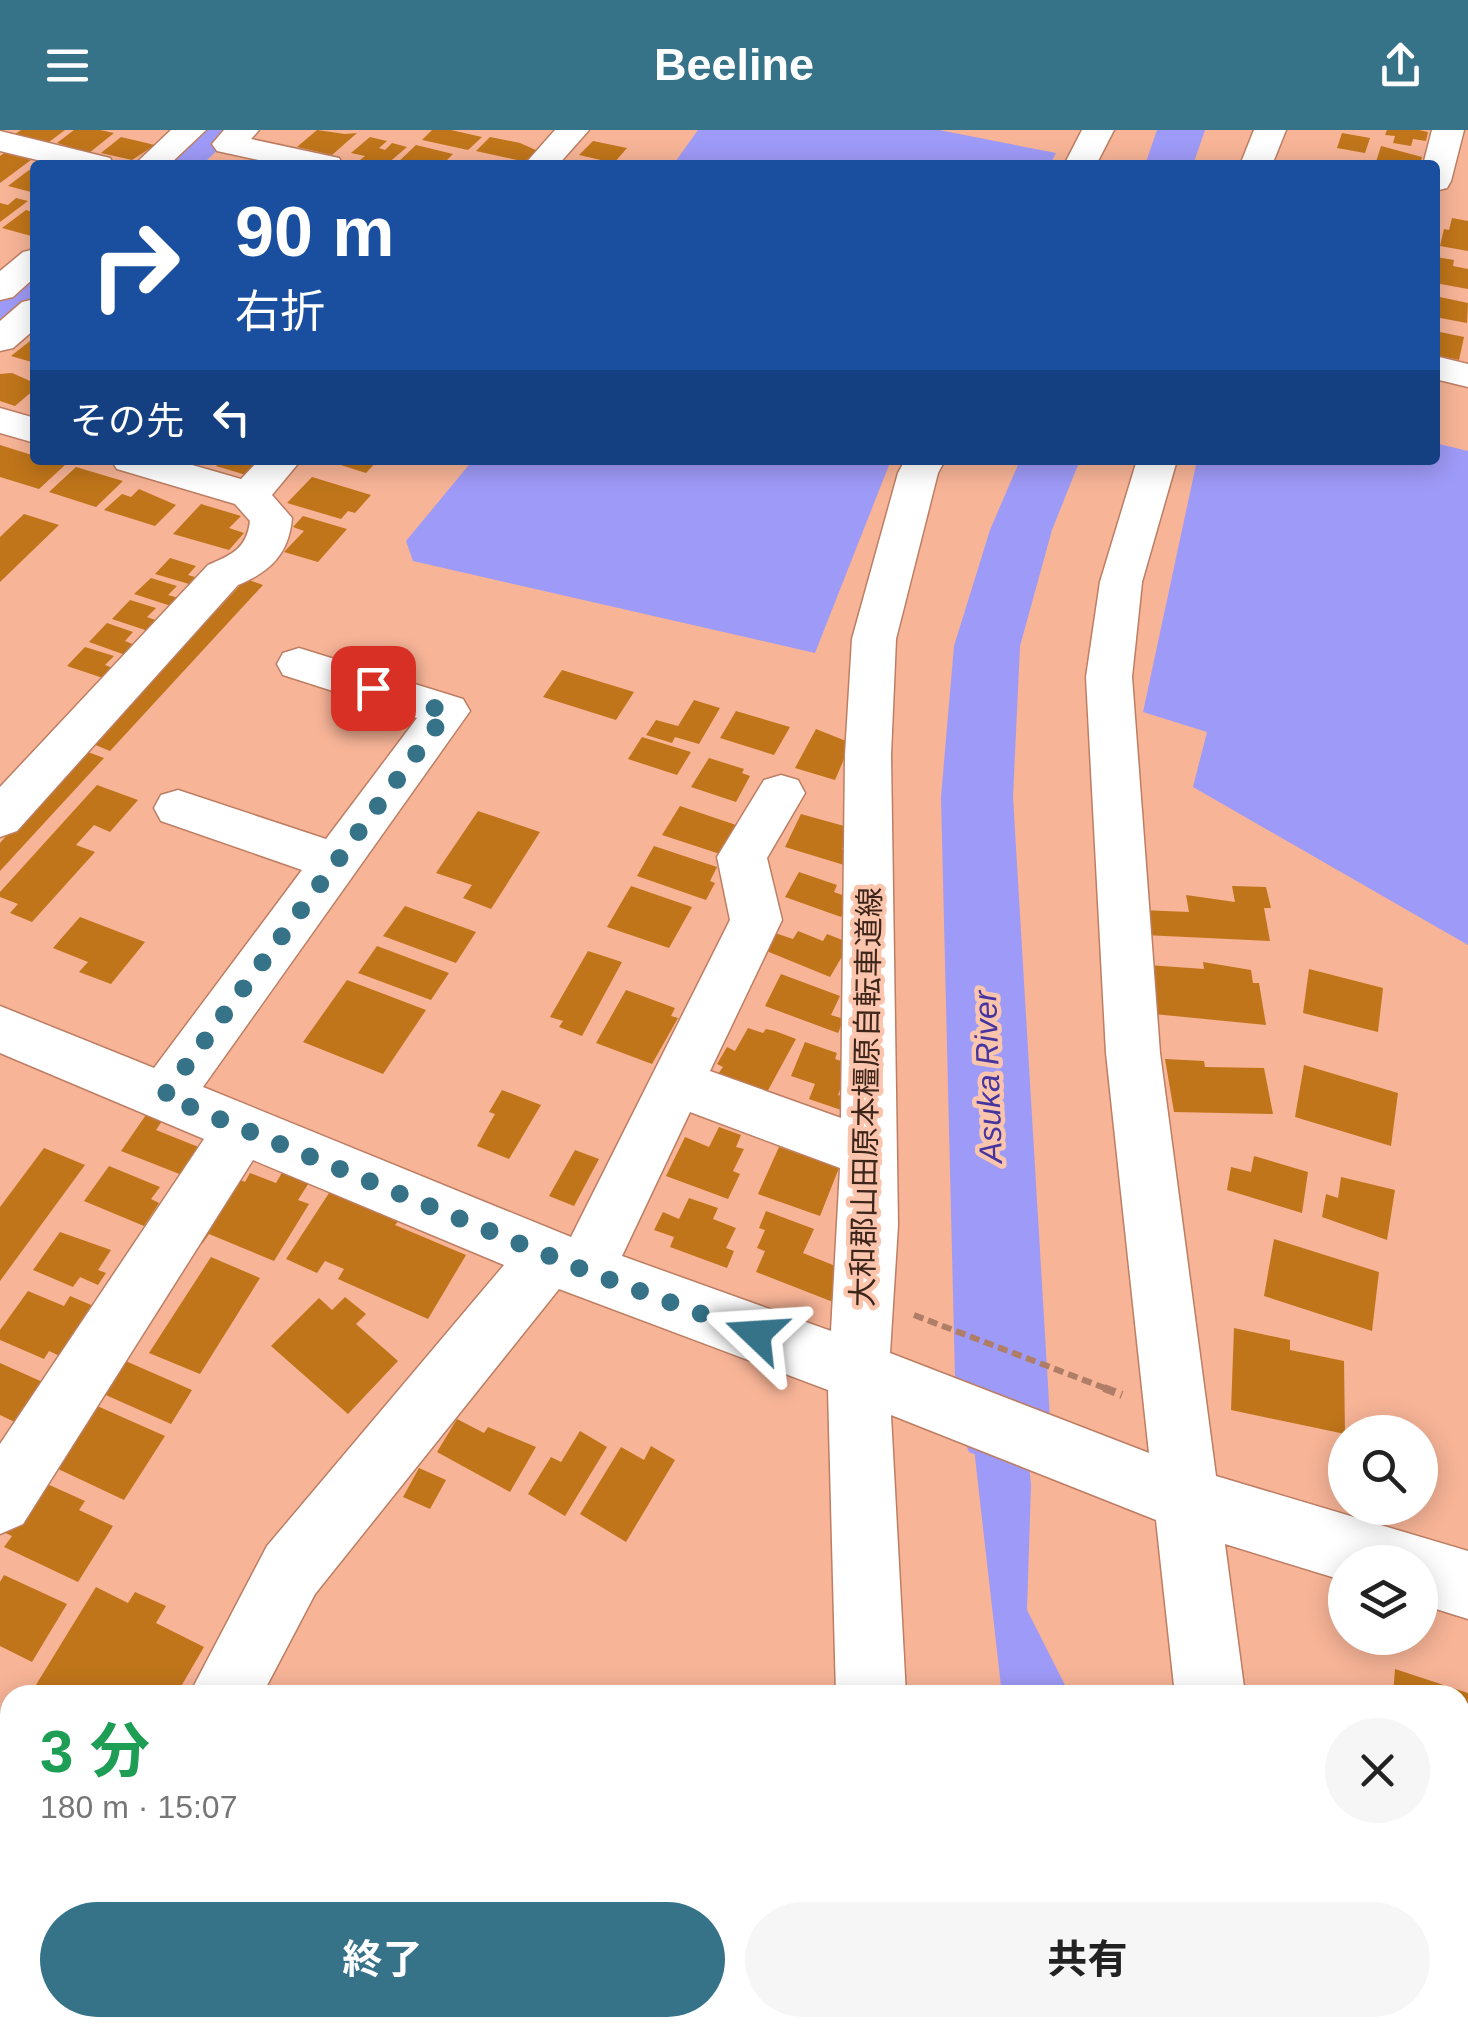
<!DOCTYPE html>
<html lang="ja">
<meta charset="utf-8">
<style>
body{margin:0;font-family:Helvetica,"Noto Sans JP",sans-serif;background:#f6f6f6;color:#222;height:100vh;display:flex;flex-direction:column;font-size:38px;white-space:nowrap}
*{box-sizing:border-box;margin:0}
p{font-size:32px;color:#767676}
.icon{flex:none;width:55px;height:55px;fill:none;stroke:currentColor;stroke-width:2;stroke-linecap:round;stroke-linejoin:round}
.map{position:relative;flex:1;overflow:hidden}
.drawer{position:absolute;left:0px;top:1555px;width:1470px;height:352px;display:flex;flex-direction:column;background:#fff;border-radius:30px 30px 0 0;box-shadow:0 5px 25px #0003}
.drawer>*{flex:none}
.guide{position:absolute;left:30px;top:30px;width:1410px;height:305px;border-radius:10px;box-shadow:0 5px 25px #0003;background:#1a4fa0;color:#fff;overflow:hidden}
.tools{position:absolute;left:1328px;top:1285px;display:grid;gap:20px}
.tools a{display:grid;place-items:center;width:110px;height:110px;border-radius:50%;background:#fff;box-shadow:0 5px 25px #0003;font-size:50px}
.pin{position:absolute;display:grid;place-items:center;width:85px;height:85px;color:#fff;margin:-42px;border-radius:20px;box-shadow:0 5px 15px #0006}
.me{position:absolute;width:110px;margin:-55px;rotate:290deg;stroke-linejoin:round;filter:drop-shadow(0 0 8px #0008)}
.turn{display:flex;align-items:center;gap:35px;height:210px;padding:0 40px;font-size:45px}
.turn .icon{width:130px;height:130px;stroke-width:2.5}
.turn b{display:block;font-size:70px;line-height:85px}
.then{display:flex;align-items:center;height:95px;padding:0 40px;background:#0003;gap:20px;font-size:38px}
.round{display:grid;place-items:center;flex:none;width:105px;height:105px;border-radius:52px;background:#f6f6f6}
.overview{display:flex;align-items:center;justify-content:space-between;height:170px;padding:0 40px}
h1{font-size:60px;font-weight:700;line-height:75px;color:#1e9e55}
.button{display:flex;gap:20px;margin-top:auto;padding:20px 40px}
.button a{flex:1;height:115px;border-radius:60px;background:#367389;color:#fff;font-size:40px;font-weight:700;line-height:115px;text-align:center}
.button a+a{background:#f6f6f6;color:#222}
header{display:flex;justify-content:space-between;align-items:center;height:130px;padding:0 40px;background:#367389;color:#fff;font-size:45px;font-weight:700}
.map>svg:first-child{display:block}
.water{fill:#9e9af7}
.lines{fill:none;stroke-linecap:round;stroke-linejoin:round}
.river{fill:#9e9af7;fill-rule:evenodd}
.building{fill:#c0751a}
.minor-casing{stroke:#bd7e63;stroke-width:3}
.path-far1{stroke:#b07d67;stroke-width:6;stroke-dasharray:10 5;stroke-linecap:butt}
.path{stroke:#b07d67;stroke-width:8;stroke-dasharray:12 6;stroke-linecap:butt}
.minor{fill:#fff;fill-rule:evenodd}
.route{stroke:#367389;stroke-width:18;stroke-dasharray:0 32.4}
.labels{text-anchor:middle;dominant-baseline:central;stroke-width:9;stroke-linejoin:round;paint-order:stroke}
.street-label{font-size:30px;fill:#3e251a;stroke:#fbc5ad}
.water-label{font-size:32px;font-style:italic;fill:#47359f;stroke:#fbc5ad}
</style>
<header><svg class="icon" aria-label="menu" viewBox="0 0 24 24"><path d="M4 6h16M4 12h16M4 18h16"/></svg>Beeline<svg class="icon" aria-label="share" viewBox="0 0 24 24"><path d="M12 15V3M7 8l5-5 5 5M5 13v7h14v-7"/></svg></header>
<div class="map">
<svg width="1468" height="1907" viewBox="0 0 1468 1907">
<rect width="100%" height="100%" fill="#f7b497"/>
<g class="water">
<polygon points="698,0 939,0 1056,23 1050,35 673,35"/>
<polygon points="1435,313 1468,321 1468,815 1193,657 1207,602 1143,582 1197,330 1435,330"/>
<polygon points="473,330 891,330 815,523 413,431 406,411"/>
<polygon points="1022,1156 1017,1205 1031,1355 1027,1480 1070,1565 1002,1565 975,1327 976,1194"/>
</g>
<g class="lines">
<g class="river">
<polygon points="185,0 238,0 202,35 148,35"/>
<polygon points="1157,0 1205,0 1193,35 1145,35"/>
<polygon points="35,134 35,178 19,192 0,196 0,152 16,139"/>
<polygon points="1020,330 1080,330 1052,400 1020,516 1013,667 1050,1289 1037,1322 1003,1336 969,1322 956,1289 941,667 954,516 990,400"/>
</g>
</g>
<g class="building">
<polygon points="21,0 65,0 49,12 15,4"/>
<polygon points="74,0 100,0 114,3 89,23 57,13"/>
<polygon points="317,0 345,4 357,3 332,25 297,17"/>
<polygon points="432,0 451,0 482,7 468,20 422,10"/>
<polygon points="1387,0 1419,0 1428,2 1426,11 1413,9 1411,16 1393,13 1395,6 1385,5"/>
<polygon points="1342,3 1370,8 1365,23 1337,18"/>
<polygon points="121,7 155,15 132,30 101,23"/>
<polygon points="370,7 387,11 379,18 385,20 392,13 407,17 386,35 360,30 365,26 351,23"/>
<polygon points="490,7 520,13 538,21 526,32 476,21"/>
<polygon points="593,11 627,18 614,33 579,25"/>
<polygon points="416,15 453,24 442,35 395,35"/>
<polygon points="1381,16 1422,27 1420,35 1375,35"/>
<polygon points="4,23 31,30 0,53 0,26"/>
<polygon points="29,40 35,42 35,63 8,56"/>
<polygon points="16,68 28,71 0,92 0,73 8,75"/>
<polygon points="26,80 35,83 35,107 2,98"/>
<polygon points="1452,88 1468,91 1468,121 1440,116 1444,99 1449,100"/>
<polygon points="1436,127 1454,130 1453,136 1468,139 1468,159 1435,153"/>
<polygon points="1435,166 1468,173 1467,193 1435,187"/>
<polygon points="1435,201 1464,207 1459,230 1436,225"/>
<polygon points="35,207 35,233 11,226"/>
<polygon points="12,243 35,253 35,259 15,276 0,271 0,244"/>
<polygon points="0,315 35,326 35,330 65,335 39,359 0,347"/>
<polygon points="222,330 261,330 246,345 216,336"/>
<polygon points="325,330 378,330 366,343"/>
<polygon points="76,337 123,351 96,377 49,362"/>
<polygon points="312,347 371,365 355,383 348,381 341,389 287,373"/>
<polygon points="139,359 176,375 155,396 104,380 122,364 131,367"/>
<polygon points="201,374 241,386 229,398 244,403 229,420 173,404"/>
<polygon points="24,384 59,395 0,452 0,407"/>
<polygon points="303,386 347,399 318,432 284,422 304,401 293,397"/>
<polygon points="170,428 196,436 188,445 202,449 196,456 155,444"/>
<polygon points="151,448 177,456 168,465 182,469 174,477 134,464"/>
<polygon points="246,449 263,455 110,621 93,614"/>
<polygon points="130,470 156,478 147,487 161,492 151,502 112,489"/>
<polygon points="107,493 133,502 125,511 140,517 131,527 89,512"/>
<polygon points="85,517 114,526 105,535 118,540 109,550 67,536"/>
<polygon points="562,540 634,562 616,590 543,567"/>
<polygon points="694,570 720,578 699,614 675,607 672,613 646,605 656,590 678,596"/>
<polygon points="736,581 790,597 774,625 720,608"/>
<polygon points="816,599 851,613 835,650 795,638"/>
<polygon points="642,607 691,622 677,645 628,629"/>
<polygon points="88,622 104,628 0,741 0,713 13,698 18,700 30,687 24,685 71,634 76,636"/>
<polygon points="709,628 744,639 742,643 750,646 736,672 691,657"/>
<polygon points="97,655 138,670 110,702 94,695 76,715 95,722 32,792 10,783 18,774 0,767 0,762"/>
<polygon points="680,676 736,695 720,724 662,705"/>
<polygon points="478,681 540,702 491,779 463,768 472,755 436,743"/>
<polygon points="801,684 844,696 843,701 849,703 842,719 850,722 844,735 785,717"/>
<polygon points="654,716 717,737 710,751 715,753 706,770 637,746"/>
<polygon points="799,742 837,755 834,762 851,768 841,787 785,767"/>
<polygon points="631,756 692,777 669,818 607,797"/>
<polygon points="1232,756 1266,757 1271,778 1264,778 1270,811 1144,805 1141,780 1189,782 1186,765 1235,772"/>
<polygon points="405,776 476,802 456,833 383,806"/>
<polygon points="80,787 145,812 111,854 79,842 88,832 53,818"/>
<polygon points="798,801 823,811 827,804 850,813 830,847 764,820 775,803 793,809"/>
<polygon points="377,816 449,843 431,870 358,843"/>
<polygon points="588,821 622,832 582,906 559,897 563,891 550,887"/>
<polygon points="1203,832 1251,840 1253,853 1259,853 1266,895 1154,884 1148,835 1204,839"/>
<polygon points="1309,839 1383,858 1378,902 1303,883"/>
<polygon points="781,844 840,866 831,885 844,889 838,903 765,876"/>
<polygon points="347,850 426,880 383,944 303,912"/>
<polygon points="626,860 675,878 671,886 678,888 652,934 596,913"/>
<polygon points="748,898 763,903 766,899 775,901 796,909 766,964 718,944 723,937 717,934 727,917 735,921"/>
<polygon points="805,912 837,923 835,929 850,934 838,965 849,968 844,981 809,969 815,954 791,946"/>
<polygon points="1165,929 1204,931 1205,937 1264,938 1273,984 1174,982"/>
<polygon points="1304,935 1398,963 1391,1016 1295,987"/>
<polygon points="502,960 541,975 509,1029 477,1016 495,984 489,982"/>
<polygon points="148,982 164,988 156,1000 201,1018 182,1045 121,1021"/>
<polygon points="719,997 741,1005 736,1017 744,1019 733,1041 740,1044 728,1069 666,1046 685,1007 709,1017"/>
<polygon points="779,1017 839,1038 820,1086 758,1064"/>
<polygon points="44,1018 85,1035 0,1151 0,1077"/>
<polygon points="575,1020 599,1029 574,1076 549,1066"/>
<polygon points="1254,1026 1308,1042 1302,1083 1227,1060 1231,1037 1251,1042"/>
<polygon points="109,1036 160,1057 151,1069 159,1073 144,1096 84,1071"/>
<polygon points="283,1041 310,1051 298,1070 309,1074 274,1131 209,1104 202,1114 193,1110 234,1047 245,1052 250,1043 276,1053"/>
<polygon points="1341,1047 1395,1060 1387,1110 1322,1087 1326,1064 1338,1068"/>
<polygon points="331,1060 400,1089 395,1095 466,1125 428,1189 338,1149 344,1139 325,1131 317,1143 286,1129"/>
<polygon points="689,1068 718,1078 713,1089 736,1098 726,1118 734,1121 727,1138 670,1117 674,1107 654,1100 663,1082 679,1089"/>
<polygon points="766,1081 814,1099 803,1123 843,1139 833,1172 756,1142 765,1121 757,1118 765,1100 759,1098"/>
<polygon points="60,1102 111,1120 98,1140 106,1143 98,1155 80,1147 73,1157 33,1140"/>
<polygon points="1274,1109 1379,1142 1372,1201 1264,1166"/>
<polygon points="211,1127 260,1148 200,1244 149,1223"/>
<polygon points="28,1161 64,1176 70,1166 96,1177 62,1227 49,1221 44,1229 0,1210 0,1200"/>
<polygon points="345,1167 366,1184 356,1194 398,1231 348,1284 271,1216 319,1168 332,1180"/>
<polygon points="1234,1198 1290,1210 1290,1220 1344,1231 1345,1304 1231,1280"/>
<polygon points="121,1229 192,1260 171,1294 99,1262"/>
<polygon points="0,1233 47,1254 19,1294 0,1285"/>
<polygon points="95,1275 165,1306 124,1370 54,1337"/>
<polygon points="457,1289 484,1303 488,1297 536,1317 510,1362 437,1322"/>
<polygon points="580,1301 607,1317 565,1386 528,1364 551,1327 561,1332"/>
<polygon points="651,1316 675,1330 626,1412 580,1384 621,1317 644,1330"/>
<polygon points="419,1338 446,1350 430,1379 403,1367"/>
<polygon points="36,1349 85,1371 79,1380 113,1396 78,1452 4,1417 12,1406 1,1401"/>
<polygon points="4,1445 67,1474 32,1532 0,1516 0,1452"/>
<polygon points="96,1457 128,1473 135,1462 166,1476 156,1493 204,1517 176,1565 31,1563"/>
<polygon points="1395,1539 1468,1563 1468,1674 1463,1727 1460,1727 1460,1565 1393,1565"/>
<polygon points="0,1644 10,1649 10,1731 0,1725"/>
<polygon points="0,1803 10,1809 10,1860 0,1877"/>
<polygon points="320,1898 381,1898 376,1907 315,1907"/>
</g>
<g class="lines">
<g class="minor-casing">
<g id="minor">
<polygon points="171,0 206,0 169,35 134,35"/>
<polygon points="224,0 259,0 251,9 339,28 343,35 281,35 217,21 212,14"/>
<polygon points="555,0 589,0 558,35 524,35"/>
<polygon points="1082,0 1114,0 1096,35 1064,35"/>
<polygon points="1254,0 1286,0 1272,35 1240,35"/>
<polygon points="1432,0 1464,0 1451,51 1447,58 1435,61 1435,35 1423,35"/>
<polygon points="0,1 110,28 114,35 58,35 0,21"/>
<polygon points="35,119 35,147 13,167 0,170 0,141 23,122"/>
<polygon points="35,169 35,199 13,218 0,221 0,191 22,172"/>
<polygon points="1435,226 1468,234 1468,257 1435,249"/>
<polygon points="0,278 35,288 35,313 0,303"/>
<path d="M111 330H175L241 349 259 330H301L272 365 292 388C289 424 270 442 238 455L17 701 0 707V657L208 435C232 425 247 418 250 391L235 374 117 339Z"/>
<path d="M905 330H945L938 343 896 509 891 625 898 1095 890 1223 1149 1323 1106 923 1086 547 1100 452 1137 330H1177L1142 452 1132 547 1160 923 1216 1346 1468 1421V1489L1420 1474V1432H1345V1451L1225 1414 1245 1565H1175L1156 1390 891 1285 906 1565H836L828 1260 559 1159 315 1464 262 1565H189L267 1416 504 1135 253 1030 23 1394 0 1404V1314L204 1009 0 923V876L154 938 302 740 161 691 154 678 161 665 178 660 326 709 417 588 283 545 277 534 283 523 299 518 463 569 470 581 203 957 571 1107 730 790 717 727 764 650 781 645 798 650 805 663 767 728 782 790 710 941 841 988 845 625 852 509 898 343ZM690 982 840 1038 831 1201 622 1126Z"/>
<polygon points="10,1890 10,1898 86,1898 82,1907 3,1907"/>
<rect x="846" y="1898" width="78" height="9"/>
<polygon points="1211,1898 1289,1898 1290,1907 1212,1907"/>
</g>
</g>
<polyline class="path-far1" points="914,1185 1110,1260"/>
<polyline class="path" points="1104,1258 1122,1265"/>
<use href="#minor" class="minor"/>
</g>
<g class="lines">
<polyline class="route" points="373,558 447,582 164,966 586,1141 756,1204"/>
</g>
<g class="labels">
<g class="street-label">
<text transform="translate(866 967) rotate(-89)">大和郡山田原本橿原自転車道線</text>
</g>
<g class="water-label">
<text transform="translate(988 947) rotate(-92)">Asuka River</text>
</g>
</g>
</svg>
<div class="tools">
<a><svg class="icon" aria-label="search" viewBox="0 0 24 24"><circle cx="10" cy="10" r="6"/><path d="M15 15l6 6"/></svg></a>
<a><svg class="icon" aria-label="layers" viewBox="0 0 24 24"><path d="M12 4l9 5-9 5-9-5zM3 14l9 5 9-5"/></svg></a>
</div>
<div class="pin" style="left:373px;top:558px;background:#d93025"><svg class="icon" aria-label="arrive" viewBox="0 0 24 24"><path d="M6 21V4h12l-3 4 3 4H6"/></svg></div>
<svg class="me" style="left:756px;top:1204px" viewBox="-20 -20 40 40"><path d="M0-17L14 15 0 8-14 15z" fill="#367389" stroke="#fff" stroke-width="4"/></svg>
<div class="guide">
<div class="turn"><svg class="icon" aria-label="right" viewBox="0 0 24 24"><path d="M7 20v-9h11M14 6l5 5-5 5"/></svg><div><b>90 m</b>右折</div></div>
<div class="then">その先<svg class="icon" aria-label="left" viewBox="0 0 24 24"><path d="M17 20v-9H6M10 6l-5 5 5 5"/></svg></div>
</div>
<section class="drawer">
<div class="overview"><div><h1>3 分</h1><p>180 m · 15:07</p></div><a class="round"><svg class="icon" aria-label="close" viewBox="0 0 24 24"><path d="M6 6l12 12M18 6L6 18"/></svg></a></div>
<div class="button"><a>終了</a><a>共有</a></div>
</section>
</div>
